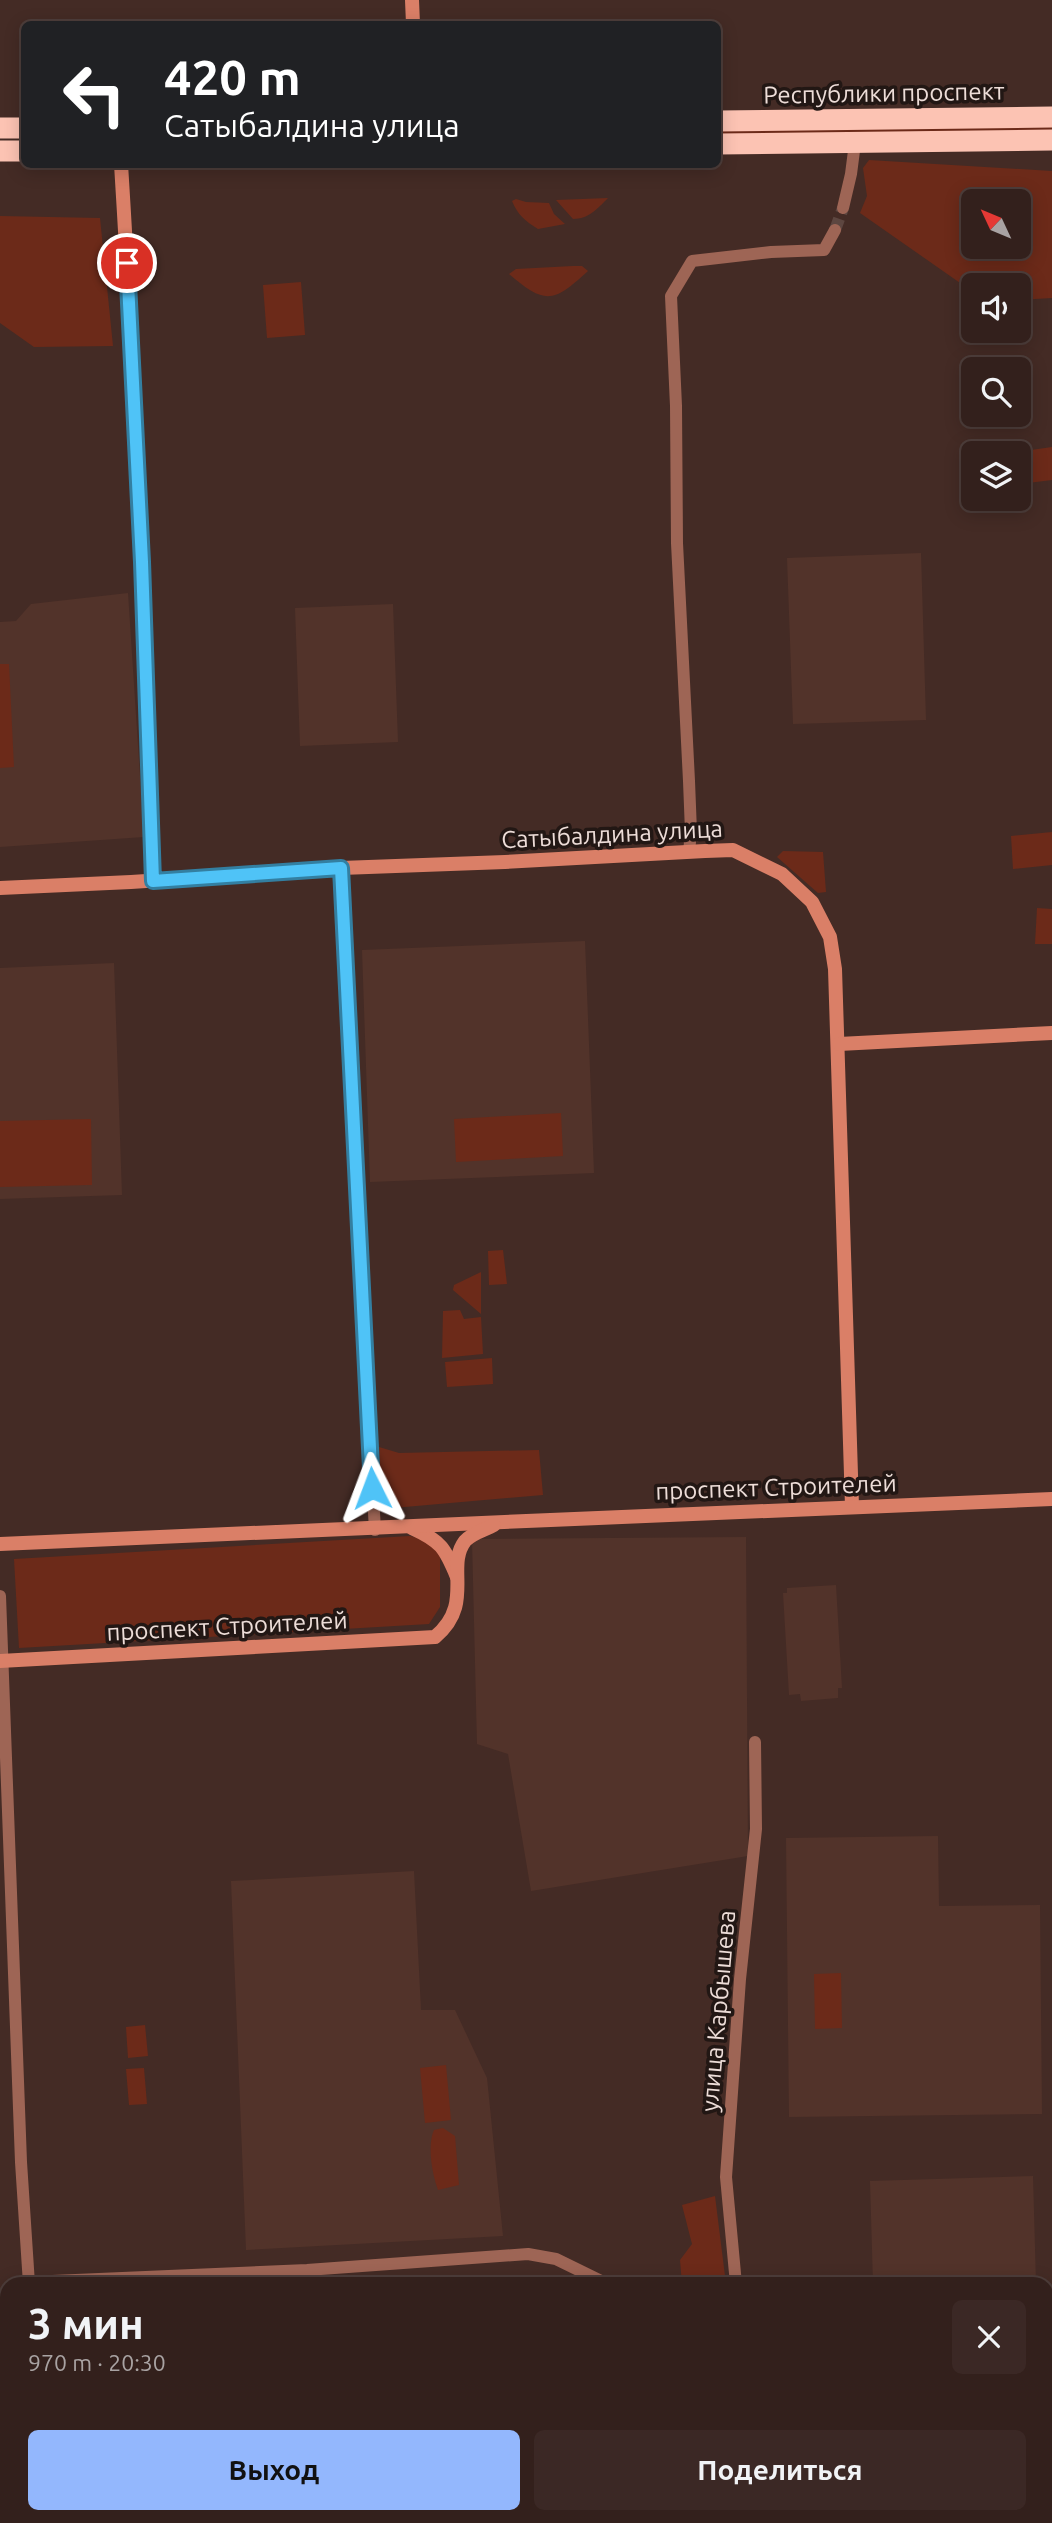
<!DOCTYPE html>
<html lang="ru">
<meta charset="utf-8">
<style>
body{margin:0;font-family:Ubuntu,sans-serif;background:#3b2825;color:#f1f3f6;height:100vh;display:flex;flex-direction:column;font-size:26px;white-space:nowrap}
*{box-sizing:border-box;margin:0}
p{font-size:23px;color:#a9a3a3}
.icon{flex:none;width:38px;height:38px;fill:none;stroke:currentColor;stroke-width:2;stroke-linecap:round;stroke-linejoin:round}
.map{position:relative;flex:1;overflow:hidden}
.panel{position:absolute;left:0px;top:2277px;width:1054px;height:247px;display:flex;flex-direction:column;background:#33201c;border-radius:21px 21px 0 0;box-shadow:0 4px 18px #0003,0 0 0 2px #4e3e3b}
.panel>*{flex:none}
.banner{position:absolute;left:21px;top:21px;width:700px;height:147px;border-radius:10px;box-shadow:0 4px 18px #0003,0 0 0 2px #4e3e3b;background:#202124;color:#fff;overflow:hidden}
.needle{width:46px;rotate:314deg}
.tools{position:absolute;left:961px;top:189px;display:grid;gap:14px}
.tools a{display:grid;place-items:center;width:70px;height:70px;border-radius:10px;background:#33201c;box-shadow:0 4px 18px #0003,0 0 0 2px #4e3e3b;font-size:35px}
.pin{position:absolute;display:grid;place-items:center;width:60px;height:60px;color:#fff;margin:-30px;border:4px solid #fff;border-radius:50%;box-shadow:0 2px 7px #0007}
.me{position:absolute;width:77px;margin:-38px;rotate:357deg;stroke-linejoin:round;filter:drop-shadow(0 0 5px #0008)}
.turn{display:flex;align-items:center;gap:24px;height:147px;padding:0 28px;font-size:32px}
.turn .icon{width:91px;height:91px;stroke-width:2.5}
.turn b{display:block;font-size:49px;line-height:60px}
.round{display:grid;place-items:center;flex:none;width:74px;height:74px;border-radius:10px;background:#3b2825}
.headline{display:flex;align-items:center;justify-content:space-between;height:119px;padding:0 28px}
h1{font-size:42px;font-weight:700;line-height:52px}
.primary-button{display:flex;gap:14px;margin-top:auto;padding:14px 28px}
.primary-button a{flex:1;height:80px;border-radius:10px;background:#93b7fd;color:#111;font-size:28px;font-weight:700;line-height:80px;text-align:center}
.primary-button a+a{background:#3b2825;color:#f1f3f6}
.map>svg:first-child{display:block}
.built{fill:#52332a}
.green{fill:#6c2a19;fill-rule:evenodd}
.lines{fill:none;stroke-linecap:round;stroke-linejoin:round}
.street-tunnel{stroke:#5d4640;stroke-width:12;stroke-dasharray:12 6;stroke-linecap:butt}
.street{stroke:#9e6555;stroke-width:12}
.secondary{stroke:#da7f67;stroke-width:14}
.highway{stroke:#fcc3b3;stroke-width:21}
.route-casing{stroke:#337fa1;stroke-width:18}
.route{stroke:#4fc3f7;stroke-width:12}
.labels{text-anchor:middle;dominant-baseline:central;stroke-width:7;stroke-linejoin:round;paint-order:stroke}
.street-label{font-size:24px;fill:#edddd8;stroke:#221714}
</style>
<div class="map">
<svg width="1052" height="2523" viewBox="0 0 1052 2523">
<rect width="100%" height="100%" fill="#442b25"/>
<g class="built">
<polygon points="921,553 926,720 793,724 787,558"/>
<polygon points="128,593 144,837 0,847 0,622 16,621 31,604"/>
<polygon points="393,604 398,742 300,746 295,608"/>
<polygon points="585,941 594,1173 370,1182 362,950"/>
<polygon points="114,963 122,1195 0,1199 0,968"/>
<polygon points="746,1537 748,1856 531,1891 508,1754 477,1744 472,1539"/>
<polygon points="836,1585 842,1688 838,1688 838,1698 801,1701 800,1694 789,1695 783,1593 787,1593 787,1588"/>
<polygon points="938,1836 939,1906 1040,1905 1042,2114 789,2117 786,1838"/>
<polygon points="414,1871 421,2010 455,2010 487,2078 503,2236 246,2250 231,1881"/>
<polygon points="1033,2176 1036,2284 873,2284 870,2181"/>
<polygon points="895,2517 895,2523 750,2523 750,2516"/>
</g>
<g class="green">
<polygon points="1052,127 1052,132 718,135 718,130"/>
<path d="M869 160 1052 171V298L1019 300 1018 285H973V292L860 213 867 196 863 168ZM973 201H1018V247H973Z"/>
<path d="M608 198C598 208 589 219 573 219L556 200Z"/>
<path d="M516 199 526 202 549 203 554 214 565 224 538 229C525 221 518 215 512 201Z"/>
<polygon points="0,216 100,218 113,346 34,347 0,323"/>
<path d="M573 266H582L588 271C554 302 546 306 509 274L516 269Z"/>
<polygon points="301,282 305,335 267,338 263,285"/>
<polygon points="1052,447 1052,480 1028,483 1024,451"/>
<polygon points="0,664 9,664 14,767 0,768"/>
<polygon points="1052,832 1052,865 1013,869 1011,836"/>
<polygon points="783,851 823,852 826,892 818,893 777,857"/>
<polygon points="1037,908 1052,909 1052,944 1035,944"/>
<polygon points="561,1113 563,1156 456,1162 454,1119"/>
<polygon points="91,1119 92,1185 0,1187 0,1121"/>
<polygon points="503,1250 507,1284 489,1285 488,1251"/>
<polygon points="481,1272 481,1314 453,1290 454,1285"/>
<polygon points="460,1310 464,1319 481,1317 483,1354 442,1358 443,1311"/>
<polygon points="492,1358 493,1384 447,1387 445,1362"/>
<polygon points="379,1447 399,1453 539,1450 543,1495 382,1509"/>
<polygon points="410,1536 429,1541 440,1554 440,1607 429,1624 19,1648 14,1559"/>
<polygon points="841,1973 842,2028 815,2029 814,1974"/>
<polygon points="145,2025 148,2056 128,2058 126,2027"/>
<polygon points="446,2065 451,2120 425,2123 420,2068"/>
<polygon points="144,2068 147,2104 129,2105 126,2069"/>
<path d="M443 2128 455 2136 459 2185 438 2190C432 2174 427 2145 434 2130Z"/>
<polygon points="715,2196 726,2284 682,2284 680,2260 692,2244 682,2205"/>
</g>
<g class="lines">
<polyline class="street-tunnel" points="835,230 843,208"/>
<g class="street">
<polyline points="843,208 851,174 855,143"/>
<polyline points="689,852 691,832 689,781 677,543 676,406 671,296 692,261 771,252 824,250 835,230"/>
<polyline points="341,868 355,1181 375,1530"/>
<polyline points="0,1596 21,2162 29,2284"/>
<polyline points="29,2282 307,2270 528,2254 556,2259 607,2284"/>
<polyline points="736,2284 726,2177 740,1979 756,1829 755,1742"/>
<polyline points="1046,2349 1052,2349"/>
<polyline points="40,2516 41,2523"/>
<polyline points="738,2523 738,2516"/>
</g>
<g class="secondary">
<polyline points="412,0 413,24"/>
<path d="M121 164C136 403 144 642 153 881"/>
<polyline points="0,888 131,882 341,868 505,862 705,851 733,850 782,874 812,902 830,937 835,969 852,1506"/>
<polyline points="839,1044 1052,1033"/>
<path d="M412 1528C441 1541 445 1548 457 1577"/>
<path d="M0 1544C351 1531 701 1511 1052 1499"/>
<path d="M0 1661 435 1637C475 1604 445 1567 465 1541 472 1533 485 1530 494 1525"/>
</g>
<g class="highway">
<polyline points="718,121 1052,117"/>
<polyline points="0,128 24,128"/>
<polyline points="718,144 1052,140"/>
<polyline points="0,151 24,151"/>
</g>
</g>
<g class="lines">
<g class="route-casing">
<polyline id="route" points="127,263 142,562 153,881 341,868 372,1488"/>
</g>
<use href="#route" class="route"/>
</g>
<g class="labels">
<g class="street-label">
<text transform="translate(884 93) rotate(-1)">Республики проспект</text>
<text transform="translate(612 834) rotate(-3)">Сатыбалдина улица</text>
<text transform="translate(776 1487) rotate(-2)">проспект Строителей</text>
<text transform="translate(227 1626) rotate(-3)">проспект Строителей</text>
<text transform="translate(718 2011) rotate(-85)">улица Карбышева</text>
</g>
</g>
</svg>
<div class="tools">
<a><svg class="needle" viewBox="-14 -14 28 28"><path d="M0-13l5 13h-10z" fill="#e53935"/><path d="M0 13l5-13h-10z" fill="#a9a3a3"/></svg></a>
<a><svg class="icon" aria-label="sound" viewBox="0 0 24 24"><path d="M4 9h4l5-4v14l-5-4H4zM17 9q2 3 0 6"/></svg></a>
<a><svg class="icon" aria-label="search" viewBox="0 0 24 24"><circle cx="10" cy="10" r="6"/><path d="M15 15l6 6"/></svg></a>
<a><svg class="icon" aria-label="layers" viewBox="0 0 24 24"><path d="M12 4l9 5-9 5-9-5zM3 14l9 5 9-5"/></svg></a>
</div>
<div class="pin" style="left:127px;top:263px;background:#d93025"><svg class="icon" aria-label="arrive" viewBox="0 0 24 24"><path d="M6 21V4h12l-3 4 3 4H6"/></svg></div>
<svg class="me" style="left:372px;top:1488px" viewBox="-20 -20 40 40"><path d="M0-17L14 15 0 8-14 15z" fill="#4fc3f7" stroke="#fff" stroke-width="4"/></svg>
<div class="banner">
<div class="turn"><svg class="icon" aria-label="left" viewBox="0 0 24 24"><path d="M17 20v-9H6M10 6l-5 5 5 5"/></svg><div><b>420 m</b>Сатыбалдина улица</div></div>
</div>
<section class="panel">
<div class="headline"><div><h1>3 мин</h1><p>970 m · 20:30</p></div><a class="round"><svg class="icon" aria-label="close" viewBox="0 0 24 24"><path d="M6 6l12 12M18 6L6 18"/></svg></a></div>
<div class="primary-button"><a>Выход</a><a>Поделиться</a></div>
</section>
</div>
